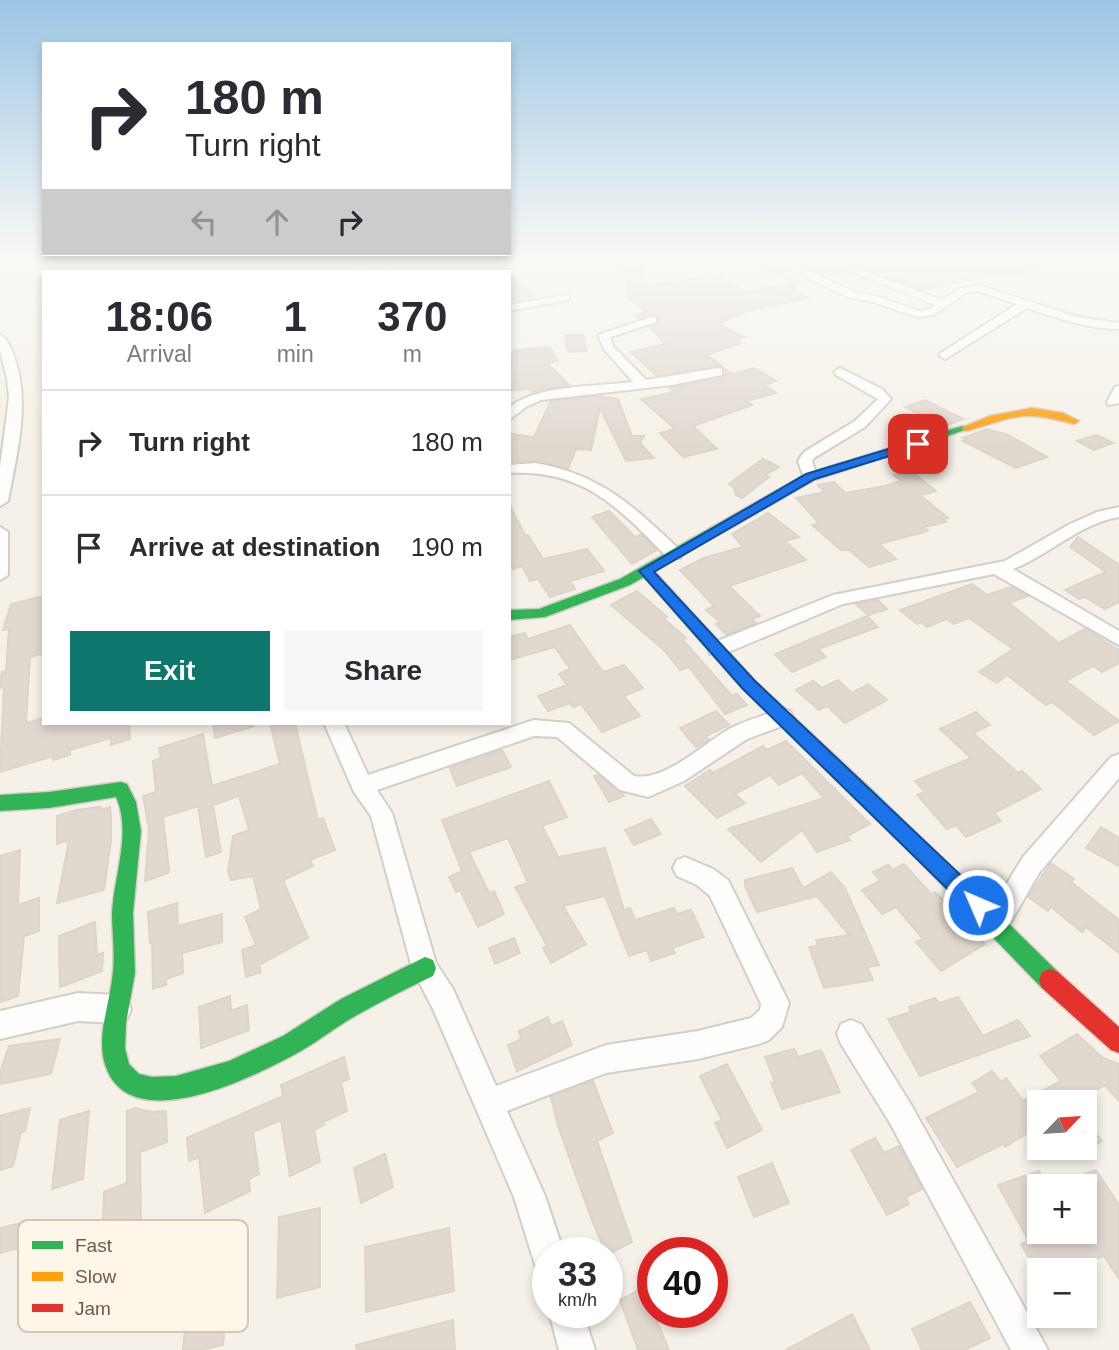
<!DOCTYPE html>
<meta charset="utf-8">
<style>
body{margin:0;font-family:Arial,sans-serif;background:#f7f7f7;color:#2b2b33;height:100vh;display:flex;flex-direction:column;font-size:26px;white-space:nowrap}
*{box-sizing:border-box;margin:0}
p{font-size:23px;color:#7c7c81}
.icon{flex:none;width:38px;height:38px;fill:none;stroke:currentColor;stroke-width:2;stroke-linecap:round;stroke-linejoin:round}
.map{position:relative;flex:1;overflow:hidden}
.side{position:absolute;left:42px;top:270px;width:469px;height:455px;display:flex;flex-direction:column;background:#fff;border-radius:0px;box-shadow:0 4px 10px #0003}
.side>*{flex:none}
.guide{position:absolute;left:42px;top:42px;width:469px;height:214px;border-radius:0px;box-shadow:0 4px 10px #0003;background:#fff;color:#2b2b33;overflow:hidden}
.needle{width:46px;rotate:65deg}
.fabs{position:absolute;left:1027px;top:1090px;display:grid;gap:14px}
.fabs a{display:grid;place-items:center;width:70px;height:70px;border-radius:0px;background:#fff;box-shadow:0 4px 10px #0003;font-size:35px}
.speed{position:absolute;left:532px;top:1237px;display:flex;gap:14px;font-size:35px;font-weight:700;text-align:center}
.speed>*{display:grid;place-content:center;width:91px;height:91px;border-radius:50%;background:#fff;box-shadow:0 4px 10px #0003;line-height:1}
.speed small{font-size:18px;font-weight:400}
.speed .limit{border:10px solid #d22;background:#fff;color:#111}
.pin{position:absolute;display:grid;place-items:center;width:60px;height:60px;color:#fff;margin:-30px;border-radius:14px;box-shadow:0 4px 10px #0006}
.me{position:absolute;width:77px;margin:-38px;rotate:315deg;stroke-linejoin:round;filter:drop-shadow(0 0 5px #0008)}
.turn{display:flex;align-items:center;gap:24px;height:147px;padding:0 28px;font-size:32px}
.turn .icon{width:91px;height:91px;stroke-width:2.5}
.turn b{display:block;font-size:49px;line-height:60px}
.lanes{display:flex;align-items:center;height:66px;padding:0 28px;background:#0003;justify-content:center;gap:35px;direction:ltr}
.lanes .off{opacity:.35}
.eta{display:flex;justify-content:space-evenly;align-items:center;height:119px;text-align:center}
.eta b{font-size:42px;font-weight:600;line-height:49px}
.button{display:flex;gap:14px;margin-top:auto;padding:14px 28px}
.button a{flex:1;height:80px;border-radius:0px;background:#0f766e;color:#fff;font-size:28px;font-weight:600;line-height:80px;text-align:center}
.button a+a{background:#f7f7f7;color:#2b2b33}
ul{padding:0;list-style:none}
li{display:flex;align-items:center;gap:21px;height:105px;padding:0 28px;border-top:2px solid #e1e1e2}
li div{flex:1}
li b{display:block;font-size:26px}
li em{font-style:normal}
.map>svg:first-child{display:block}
.building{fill:#e1d8d0;stroke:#ddd4cb;stroke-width:2}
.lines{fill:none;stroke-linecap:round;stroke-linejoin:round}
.street-casing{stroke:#d3cec6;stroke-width:4}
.fast-casing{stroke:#d4cdc4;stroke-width:3}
.slow-casing{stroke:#d4cdc4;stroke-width:3}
.jam-casing{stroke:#d4cdc4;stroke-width:3}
.street{fill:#fefdfc;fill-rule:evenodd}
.fast{fill:#30b455;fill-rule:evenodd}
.slow{fill:#ff9f0a;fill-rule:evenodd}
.jam{fill:#e5322d;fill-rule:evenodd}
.route{fill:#1a73e8;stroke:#114b97;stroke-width:2}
.key{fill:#fef6e8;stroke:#d3c7b9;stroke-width:2}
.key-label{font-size:19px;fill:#70594a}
</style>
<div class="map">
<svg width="1119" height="1350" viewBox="0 0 1119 1350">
<rect width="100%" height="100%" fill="#f5f1e8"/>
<g class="building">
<polygon points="749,259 1051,259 1014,276 999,273 923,290 859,267 825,276 798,264 791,263 788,266 790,272 800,277 798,281 791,282"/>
<polygon points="622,261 640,261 643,280 646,280 648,286 717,274 747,292 798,282 794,289 809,298 747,311 718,324 744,337 735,340 741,343 707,355 722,366 657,376 631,352 666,344 649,327 658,324 659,318 653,314 639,319 635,315 646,312 629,299"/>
<polygon points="509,273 534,296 509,300"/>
<polygon points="565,335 583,335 587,351 568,352"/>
<polygon points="549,347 558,361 547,363 569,385 532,392 529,389 509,391 509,351"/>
<polygon points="724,368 732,374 755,368 776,381 764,384 776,393 746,401 752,405 693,426 717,449 683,457 660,433 675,429 641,399 674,392 670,388 723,378"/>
<polygon points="597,396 618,399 632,436 644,436 640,443 654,458 626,461 600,408 591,450 576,449 568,469 536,460 509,462 509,440 512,434 534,437 551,401"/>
<polygon points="925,400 963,419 943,427 905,407"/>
<polygon points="987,429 1008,435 1047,457 1016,468 963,441 967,440 963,438"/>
<polygon points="1096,435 1113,443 1094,450 1077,441"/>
<polygon points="763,459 779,467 765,475 769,477 742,498 736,495 734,487 729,484"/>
<polygon points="911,471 936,491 920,495 948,518 942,519 946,522 924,527 928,531 879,544 896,559 869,567 849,550 841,550 812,525 819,523 796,498 824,492 818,485 834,482 845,493 885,486 901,481 894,475"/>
<polygon points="509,504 525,535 528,535 543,559 587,549 604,571 570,581 575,589 550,597 538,579 530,581 522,566 513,569 509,562"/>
<polygon points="609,511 635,537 641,535 657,550 632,564 592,517"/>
<polygon points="768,513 799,537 785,541 806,560 729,586 760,616 752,619 756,623 727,635 716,624 720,622 706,610 714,606 680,570 704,558 743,547 732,534"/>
<polygon points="1078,537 1119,565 1119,602 1105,609 1085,597 1079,599 1065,590 1106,572 1070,547"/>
<polygon points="972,584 987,595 1011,587 1028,596 1009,603 1059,643 1085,629 1119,650 1119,663 1102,672 1093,666 1066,681 1119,721 1094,735 1052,702 1046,705 1007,675 997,683 979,672 1013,649 969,618 954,624 946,619 927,627 921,622 917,624 900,610"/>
<polygon points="637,591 667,617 664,619 686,638 683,640 732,696 737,694 747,705 725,714 689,667 680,670 665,651 611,605"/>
<polygon points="44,596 44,653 30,657 26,723 44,718 44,723 129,723 130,739 111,745 111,738 70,750 70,755 53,760 53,756 0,772 4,687 0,688 0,682 2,672 6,671 9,629 3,630 11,604"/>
<polygon points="878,600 887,609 868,615 856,604"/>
<polygon points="867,616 878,627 818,649 826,657 792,672 775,654"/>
<polygon points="570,625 603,672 624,665 643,688 624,696 640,716 602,732 581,704 573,707 570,703 548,711 538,696 567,685 559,674 570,669 555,647 509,660 509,637 525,633 528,639"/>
<polygon points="838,680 852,693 868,684 887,700 845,723 827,706 819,710 796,690 813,681 822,688"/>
<polygon points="716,711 729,725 706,736 709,740 696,747 680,728"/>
<polygon points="976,712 990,725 973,733 1018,773 1022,771 1041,789 994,813 1001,821 966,837 956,825 947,829 917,795 925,792 915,781 971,758 940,729"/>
<polygon points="213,723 253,723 254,726 215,738"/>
<polygon points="270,723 295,723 318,820 323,818 335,850 310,860 313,866 285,879 284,883 308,938 259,965 261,972 246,977 242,950 256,945 245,917 261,909 253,876 231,880 228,872 233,836 249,830 239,796 213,805 221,852 206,857 198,806 163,817 169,870 168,873 145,881 149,829 143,796 156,792 153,761 161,758 159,748 203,734 212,786 280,764"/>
<polygon points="786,741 870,824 847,836 850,840 817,852 802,830 761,862 728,829 824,798 802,773 779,785 770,775 735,794 745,803 717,818 685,786 710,770 713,773 763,746 767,750"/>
<polygon points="502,750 511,767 457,786 450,768"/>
<polygon points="598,775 622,793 624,796 609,802 594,776"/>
<polygon points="549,781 567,817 542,826 558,857 605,848 624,910 630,908 635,920 674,908 677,914 691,910 704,937 672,948 675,953 651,961 647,950 629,956 605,896 563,906 586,944 551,963 543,948 547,946 515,887 528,883 508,838 469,852 489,893 494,891 504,914 478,927 460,890 456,892 449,877 462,871 442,820"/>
<polygon points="101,807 101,810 110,807 111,816 111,841 104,890 57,903 69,840 57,844 57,816 76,810"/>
<polygon points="651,819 661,834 634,845 625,830"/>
<polygon points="1101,827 1119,838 1119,866 1086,848"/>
<polygon points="20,850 18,905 39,898 39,931 24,936 18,996 0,1002 0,856"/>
<polygon points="1051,863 1074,879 1071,882 1119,920 1119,953 1086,927 1082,932 1051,907 1048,911 1028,897"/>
<polygon points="904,864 931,894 935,892 985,944 941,971 916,942 923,939 896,907 882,914 862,890 880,881 873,872 888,865 893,870"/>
<polygon points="792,868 803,888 831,872 845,888 879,965 867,967 873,980 824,988 809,947 818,946 816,940 849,935 817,896 757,912 745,886 745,880"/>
<polygon points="177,903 178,926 222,914 222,942 182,953 183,973 166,979 166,985 153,989 152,942 150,943 148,912"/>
<polygon points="95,922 97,955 103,953 102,971 60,987 59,936"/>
<polygon points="514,938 520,953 495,964 489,948"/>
<polygon points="230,996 231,1011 247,1005 249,1030 201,1048 199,1007"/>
<polygon points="958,997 983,1036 1018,1020 1030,1036 920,1076 888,1019 911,1012 909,1007 935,998 939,1003"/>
<polygon points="548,1017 551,1026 562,1021 572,1045 517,1071 508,1045 521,1039 519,1031"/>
<polygon points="1077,1034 1103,1058 1119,1064 1119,1101 1105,1085 1077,1102 1024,1102 1040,1125 1005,1147 1003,1144 957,1167 926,1118 979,1092 972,1083 992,1071 1001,1082 1006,1078 1023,1101 1061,1081 1040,1056"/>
<polygon points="60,1039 51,1074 0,1084 0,1073 9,1046"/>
<polygon points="794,1049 798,1057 821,1050 840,1092 782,1109 771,1083 775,1082 765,1057"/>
<polygon points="344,1057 349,1079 341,1082 347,1111 323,1122 324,1125 314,1130 320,1162 290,1176 281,1120 253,1132 259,1174 249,1179 250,1191 205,1213 199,1157 189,1161 187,1138 283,1096 281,1085"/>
<polygon points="727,1064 762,1130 727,1148 715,1123 722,1120 700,1076"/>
<polygon points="593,1081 613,1133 597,1141 632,1242 607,1255 593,1223 558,1126 551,1097"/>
<polygon points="30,1108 25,1131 21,1132 13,1166 0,1170 0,1116"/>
<polygon points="135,1108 152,1112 166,1111 167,1142 140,1152 141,1235 102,1252 104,1192 127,1183 127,1111"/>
<polygon points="89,1111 83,1179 52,1189 60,1120"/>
<polygon points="1085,1119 1102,1141 1085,1151"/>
<polygon points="875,1138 884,1153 899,1146 922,1189 906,1197 909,1204 887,1215 851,1150"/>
<polygon points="385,1154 393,1187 361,1203 354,1168"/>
<polygon points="772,1163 789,1203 754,1217 738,1177"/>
<polygon points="1096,1170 1119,1205 1119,1279 1104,1256 1067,1270 1036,1270 1021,1244 1029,1241 998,1185 1039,1171 1048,1186 1040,1186 1040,1232 1085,1232 1085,1186 1056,1185"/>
<polygon points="320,1208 320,1287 277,1298 279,1217"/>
<polygon points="33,1220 27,1246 0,1253 0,1228"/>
<polygon points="449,1228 454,1291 366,1312 365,1247"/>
<polygon points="645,1287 653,1312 669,1350 638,1350 620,1300"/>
<polygon points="970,1302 990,1338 965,1350 922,1350 912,1329"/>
<polygon points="226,1311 223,1345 201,1350 183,1350 186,1319"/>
<polygon points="852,1314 870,1350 786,1350"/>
<polygon points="453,1320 455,1350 357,1350 356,1345"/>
</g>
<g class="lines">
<g class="street-casing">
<g id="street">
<polygon points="165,259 175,259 181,271 171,271"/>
<polygon points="382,259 405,259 359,271 347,271 361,263"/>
<path d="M791 266H797L855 292 879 297 919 311 927 310 935 305 850 271 858 269 942 300 958 289 979 285 1077 317 1119 323V329C1087 329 1057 318 1027 308L945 359 939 355 941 353 1017 304 978 291 965 293 934 315 918 317 873 302 848 297 791 270Z"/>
<polygon points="565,295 569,296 569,300 509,311 509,305"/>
<path d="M652 317 656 318V322L610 337 613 346 646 380 718 368 722 369V375L672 385 541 400 526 407 509 420V408C533 385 600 386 633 382L604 349 598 335Z"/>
<path d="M0 335C7 338 8 344 12 351 32 398 17 454 8 501L0 506V467L9 398 7 378 0 351Z"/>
<polygon points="840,368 882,389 891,399 865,427 814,458 812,461 817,477 810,481 805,480 798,461 804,452 855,421 878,399 836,375 834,372"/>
<polygon points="1119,386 1119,403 1108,405 1107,402 1115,387"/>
<path d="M535 463C584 471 619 493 655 527 664 535 675 544 682 554L680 558H668C619 508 584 469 509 473V465Z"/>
<path d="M1119 507V517C1079 524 1049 555 1013 569L1119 631V645L994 574 843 604 724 654H710L708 649 710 644 833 595 1005 561 1070 524 1097 512Z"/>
<polygon points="0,527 8,532 8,575 0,580"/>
<path d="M783 709 790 711 793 717 790 723 747 739 684 781 648 797 620 790 557 737 534 736 377 790 392 813 436 963 453 989 496 1086 606 1045 698 1031 751 1018 760 1010 761 1004 710 896 697 885 677 876 673 868 677 860 685 857 713 869 728 880 789 1003 782 1027 769 1040 759 1044 698 1059 606 1073 507 1111 545 1196 564 1253H548V1272L536 1268 514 1197 433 1009 412 968 371 816 354 792 324 723H344L368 775 534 720 569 723 634 776C665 782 704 743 731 728 746 720 766 715 783 709Z"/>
<polygon points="1119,754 1119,778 1039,873 1005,932 996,936 987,932 983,924 987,916 1023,857 1111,757"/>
<polygon points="78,993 117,995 127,999 131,1009 127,1019 117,1023 78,1021 0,1039 0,1011"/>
<polygon points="851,1020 861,1024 910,1103 1048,1350 1011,1350 890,1123 841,1044 837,1034 841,1024"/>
<polygon points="549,1312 583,1312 595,1350 559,1350"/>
</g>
</g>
<g class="fast-casing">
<g id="fast">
<polygon points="962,426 971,428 814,480 654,571 755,681 870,788 1058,972 1061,980 1058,988 1050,991 1042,988 858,798 743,689 644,577 630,585 545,617 509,620 509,610 539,609 620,579 806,474"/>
<path d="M121 782 127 784 136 802 141 831 133 913 135 973 126 1023 125 1048 129 1064 139 1074 152 1077 176 1076 229 1061 283 1036 341 999 425 957 433 960 436 968 433 976C407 988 382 1001 357 1015 337 1026 319 1041 299 1052 254 1077 125 1142 104 1061 97 1031 111 1001 113 971 115 952 112 932 112 913 114 875 132 833 116 797L49 808 0 811V795L49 792Z"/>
</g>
</g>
<g class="slow-casing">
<path id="slow" d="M1032 408 1063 413 1079 421 1074 424C1020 409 1017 417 966 431L961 428 990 416Z"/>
</g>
<g class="jam-casing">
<polygon id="jam" points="1050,969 1058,972 1119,1027 1119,1053 1111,1050 1042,988 1039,980 1042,972"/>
</g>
<use href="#street" class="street"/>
<use href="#fast" class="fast"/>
<use href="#slow" class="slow"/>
<use href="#jam" class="jam"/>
</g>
<linearGradient id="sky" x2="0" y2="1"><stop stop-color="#9cc6e6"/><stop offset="0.58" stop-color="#faf9f5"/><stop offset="1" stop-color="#faf9f5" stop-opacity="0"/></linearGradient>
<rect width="1119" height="448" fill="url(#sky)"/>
<polygon class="route" points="918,440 922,441 922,446 815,479 654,572 755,681 985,898 988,905 985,912 978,915 971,912 743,689 639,571 806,474"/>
<rect x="18" y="1220" width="230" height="112" rx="10" class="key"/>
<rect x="32" y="1241" width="31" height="8" fill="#30b455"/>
<rect x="32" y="1272" width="31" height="9" fill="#ff9f0a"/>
<rect x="32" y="1304" width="31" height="8" fill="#e5322d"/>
<g class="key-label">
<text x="75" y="1252">Fast</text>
<text x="75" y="1283">Slow</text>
<text x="75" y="1315">Jam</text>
</g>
</svg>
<div class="fabs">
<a><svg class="needle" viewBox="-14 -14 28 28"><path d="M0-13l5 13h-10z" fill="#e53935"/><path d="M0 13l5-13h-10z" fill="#7c7c81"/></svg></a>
<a>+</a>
<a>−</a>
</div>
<div class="speed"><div>33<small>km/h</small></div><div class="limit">40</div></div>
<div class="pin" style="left:918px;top:444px;background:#d93025"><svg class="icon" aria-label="arrive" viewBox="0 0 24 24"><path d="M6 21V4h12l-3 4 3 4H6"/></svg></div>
<svg class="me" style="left:978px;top:905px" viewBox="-20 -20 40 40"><circle r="17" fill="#1a73e8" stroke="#fff" stroke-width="3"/><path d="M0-11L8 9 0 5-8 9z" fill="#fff"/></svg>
<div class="guide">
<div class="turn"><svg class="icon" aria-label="right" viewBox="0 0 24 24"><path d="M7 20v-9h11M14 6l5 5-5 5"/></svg><div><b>180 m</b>Turn right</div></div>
<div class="lanes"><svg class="icon off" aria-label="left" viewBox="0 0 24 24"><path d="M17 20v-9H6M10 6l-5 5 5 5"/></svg><svg class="icon off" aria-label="ahead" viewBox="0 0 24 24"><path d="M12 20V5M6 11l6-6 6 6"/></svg><svg class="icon" aria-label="right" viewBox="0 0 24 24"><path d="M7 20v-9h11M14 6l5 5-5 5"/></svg></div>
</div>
<section class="side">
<div class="eta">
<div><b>18:06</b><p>Arrival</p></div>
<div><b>1</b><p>min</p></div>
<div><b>370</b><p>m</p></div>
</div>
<ul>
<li><svg class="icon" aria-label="right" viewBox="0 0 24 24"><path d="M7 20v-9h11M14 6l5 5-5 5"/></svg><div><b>Turn right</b></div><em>180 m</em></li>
<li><svg class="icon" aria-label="arrive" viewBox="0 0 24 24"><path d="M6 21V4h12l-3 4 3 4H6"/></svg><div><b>Arrive at destination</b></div><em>190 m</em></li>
</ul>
<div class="button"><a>Exit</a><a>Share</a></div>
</section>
</div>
